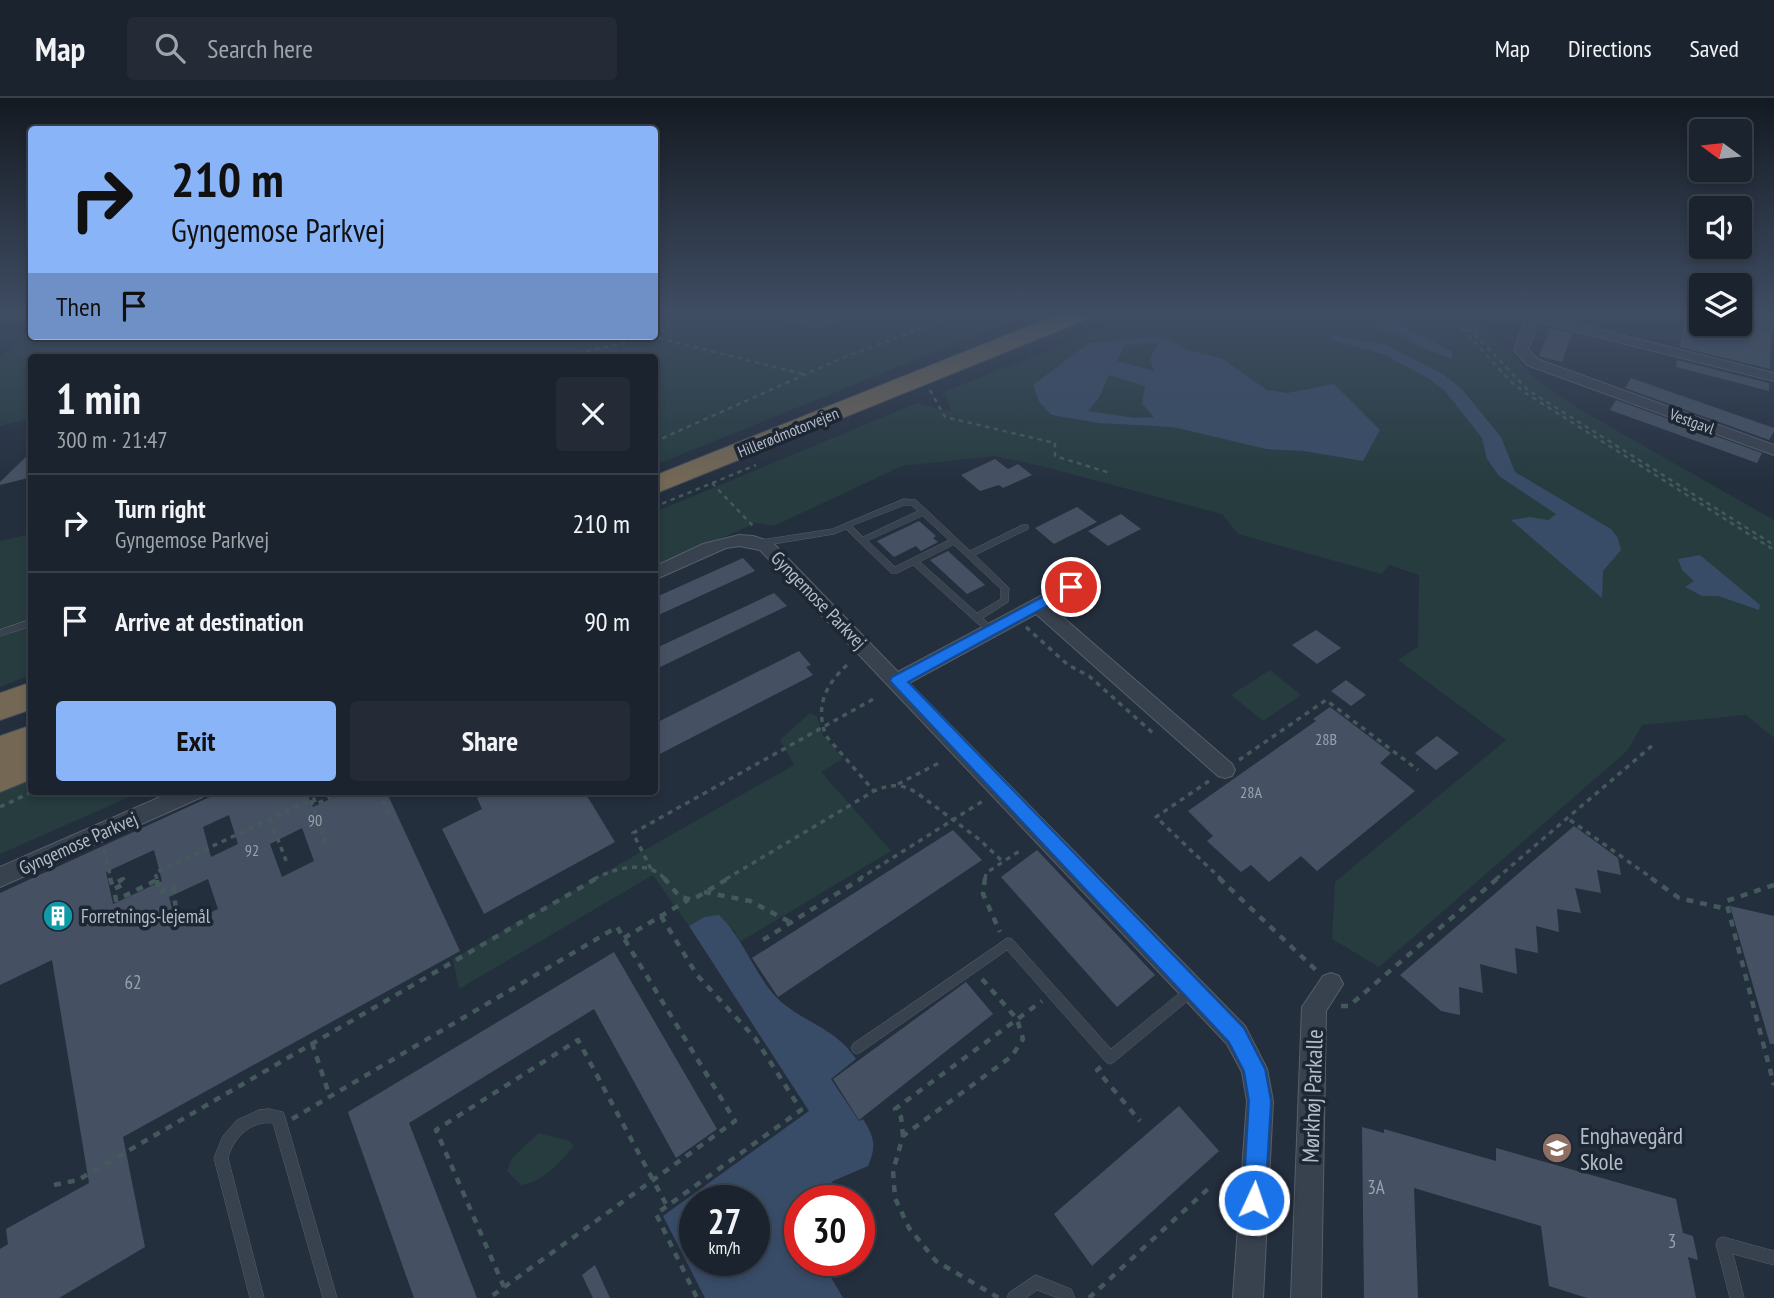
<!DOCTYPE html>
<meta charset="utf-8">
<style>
body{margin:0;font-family:"PT Sans Narrow",sans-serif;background:#242b36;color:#f1f3f6;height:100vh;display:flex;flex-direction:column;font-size:26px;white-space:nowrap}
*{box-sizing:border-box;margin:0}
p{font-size:23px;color:#a0a4aa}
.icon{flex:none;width:38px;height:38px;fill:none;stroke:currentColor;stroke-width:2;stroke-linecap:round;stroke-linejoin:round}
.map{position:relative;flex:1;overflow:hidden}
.sheet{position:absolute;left:28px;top:256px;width:630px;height:441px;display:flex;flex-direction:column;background:#1b232e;border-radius:7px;box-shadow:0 4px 10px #0003,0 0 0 2px #39404a}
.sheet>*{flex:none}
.top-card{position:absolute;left:28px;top:28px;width:630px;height:214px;border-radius:7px;box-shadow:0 4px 10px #0003,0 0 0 2px #39404a;background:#8ab4f8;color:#111;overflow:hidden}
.needle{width:46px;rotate:285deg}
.tools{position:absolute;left:1689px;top:21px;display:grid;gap:14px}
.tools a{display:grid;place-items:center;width:63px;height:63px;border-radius:7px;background:#1b232e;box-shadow:0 4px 10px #0003,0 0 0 2px #39404a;font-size:35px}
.speed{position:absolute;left:679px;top:1087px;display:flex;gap:14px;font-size:35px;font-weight:700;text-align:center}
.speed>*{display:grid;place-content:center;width:91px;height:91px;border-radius:50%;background:#1b232e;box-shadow:0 4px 10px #0003,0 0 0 2px #39404a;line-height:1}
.speed small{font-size:18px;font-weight:400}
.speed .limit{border:10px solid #d22;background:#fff;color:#111}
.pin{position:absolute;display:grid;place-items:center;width:60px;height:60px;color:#fff;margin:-30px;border:4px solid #fff;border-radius:50%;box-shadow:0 2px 7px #0007}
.me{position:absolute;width:77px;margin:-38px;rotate:3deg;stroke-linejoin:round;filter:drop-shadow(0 0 5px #0008)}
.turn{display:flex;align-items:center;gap:24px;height:147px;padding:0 28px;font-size:32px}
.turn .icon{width:91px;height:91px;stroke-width:2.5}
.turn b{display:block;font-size:49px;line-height:60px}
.then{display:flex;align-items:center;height:66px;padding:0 28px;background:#0003;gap:14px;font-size:26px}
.round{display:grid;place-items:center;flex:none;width:74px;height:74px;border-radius:7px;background:#242b36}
.headline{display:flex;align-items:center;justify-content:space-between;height:119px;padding:0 28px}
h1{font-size:42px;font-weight:800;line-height:52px}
.cta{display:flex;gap:14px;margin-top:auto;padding:14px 28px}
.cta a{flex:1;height:80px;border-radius:7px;background:#8ab4f8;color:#111;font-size:28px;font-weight:800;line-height:80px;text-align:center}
.cta a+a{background:#242b36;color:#f1f3f6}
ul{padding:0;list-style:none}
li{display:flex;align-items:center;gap:21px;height:98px;padding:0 28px;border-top:2px solid #39404a}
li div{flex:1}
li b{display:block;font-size:26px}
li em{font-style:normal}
header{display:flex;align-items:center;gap:42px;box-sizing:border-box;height:98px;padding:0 35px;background:#1b232e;border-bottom:2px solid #39404a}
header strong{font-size:33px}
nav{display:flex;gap:38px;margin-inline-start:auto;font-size:24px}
.search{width:490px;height:63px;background:#242b36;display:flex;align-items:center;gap:18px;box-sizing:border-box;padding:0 24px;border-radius:7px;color:#a0a4aa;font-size:26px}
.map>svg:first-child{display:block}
.green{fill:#263c3f}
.water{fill:#394c67;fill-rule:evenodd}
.building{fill:#455162;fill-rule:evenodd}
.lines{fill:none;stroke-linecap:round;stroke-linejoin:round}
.service-casing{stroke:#565f6c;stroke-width:1}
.minor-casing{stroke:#565f6c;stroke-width:2}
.motorway-casing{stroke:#434c59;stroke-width:2}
.path-far2{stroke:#44595c;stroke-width:2.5;stroke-dasharray:4.5 4.5;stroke-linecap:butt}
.path-far1{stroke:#44595c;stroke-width:3.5;stroke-dasharray:5 5;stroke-linecap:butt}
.path{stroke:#44595c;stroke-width:4.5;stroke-dasharray:7 7;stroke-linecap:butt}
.service{fill:#38414e;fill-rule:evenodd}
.minor{fill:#38414e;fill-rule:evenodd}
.motorway{fill:#746855;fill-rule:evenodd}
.route{fill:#1a73e8;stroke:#114b97;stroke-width:2}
.labels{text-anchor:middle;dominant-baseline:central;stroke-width:7;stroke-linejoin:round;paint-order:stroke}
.far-street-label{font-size:16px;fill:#b4bcc9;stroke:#1d2633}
.number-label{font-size:16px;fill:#98a1af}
.street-label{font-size:19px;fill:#b4bcc9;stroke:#1d2633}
.poi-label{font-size:19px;fill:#b4bcc9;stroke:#1d2633;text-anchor:start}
.near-number-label{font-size:19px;fill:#98a1af}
.near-street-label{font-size:23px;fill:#b4bcc9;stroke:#1d2633}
.near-poi-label{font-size:23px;fill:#b4bcc9;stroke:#1d2633;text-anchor:start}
</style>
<header>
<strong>Map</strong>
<div class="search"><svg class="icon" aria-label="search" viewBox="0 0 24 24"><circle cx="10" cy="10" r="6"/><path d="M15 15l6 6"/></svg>Search here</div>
<nav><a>Map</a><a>Directions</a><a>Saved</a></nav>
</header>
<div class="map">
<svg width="1774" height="1200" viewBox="0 0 1774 1200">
<rect width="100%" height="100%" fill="#242f3e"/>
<g class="green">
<polygon points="655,217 1027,217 655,367 655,350 662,346 655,339 654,259 32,259 31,320 0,328 0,259 31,232 32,238 654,238"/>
<polygon points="1136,217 1472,217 1537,282 1579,311 1774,422 1774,640 1746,617 1642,627 1627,653 1379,869 1332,841 1335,784 1506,642 1398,562 1418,549 1419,477 1389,467 1382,476 1238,436 1222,416 1041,368 994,358 902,368 774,428 756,425 655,469 655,414 917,305 951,313 944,294"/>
<polygon points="31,436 31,577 0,589 0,443"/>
<polygon points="1270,572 1301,597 1263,623 1231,597"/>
<polygon points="810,615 817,618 822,636 843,661 821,674 891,753 740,844 734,832 704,819 689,828 653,777 459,891 453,861 794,667 780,642"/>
<polygon points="31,680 32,693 143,693 0,756 0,694"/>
<path d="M539 1035 570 1043 574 1048C561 1063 542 1085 521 1087L507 1073 512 1060Z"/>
</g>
<g class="water">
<path d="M761 217H850C823 239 791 225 761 217Z"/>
<polygon points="1372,222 1400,223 1412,233 1452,253 1452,261 1418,248 1403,236 1382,232"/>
<polygon points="1334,237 1386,247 1441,275 1461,290 1501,339 1515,374 1611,431 1618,440 1621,452 1603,473 1602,500 1511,422 1530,419 1548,422 1556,416 1499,378 1487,361 1482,340 1445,293 1428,280 1383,256 1331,242"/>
<path d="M1162 238 1188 252 1223 261 1267 292 1287 295 1334 286 1380 332 1363 363 1304 353 1266 351 1173 329 1099 325 1052 317 1039 304 1033 287 1089 245ZM1158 245 1150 261 1154 273 1117 263 1125 247ZM1109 277 1145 288 1142 306 1154 319 1135 320 1088 313 1099 300Z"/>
<polygon points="1700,457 1760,507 1759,512 1718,498 1702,498 1685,489 1694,483 1682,472 1678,461"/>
<path d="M719 817C743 840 753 873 775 898 799 923 835 929 856 961L831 981 859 1023 863 1021C874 1039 877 1047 868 1068L833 1083 818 1102H800V1162H821L843 1200H705L663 1118 809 1013 689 828 704 819ZM754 1102V1162H695V1102Z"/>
</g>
<g class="building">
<polygon points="1685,217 1701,217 1701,226 1738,226 1771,233 1770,271 1680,249"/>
<polygon points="1550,230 1572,235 1562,264 1539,258"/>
<polygon points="1677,262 1769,285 1769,293 1676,269"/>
<polygon points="1631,280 1774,330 1774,333 1769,342 1625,290"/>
<polygon points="1616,302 1762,355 1757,365 1610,312"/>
<polygon points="32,353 32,379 0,387 0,384"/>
<polygon points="995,361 1008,371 1018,366 1032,377 1003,390 999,387 980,393 961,377"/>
<polygon points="1077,409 1097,424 1054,446 1035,430"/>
<polygon points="1121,416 1141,431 1108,448 1088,433"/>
<polygon points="919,423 936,438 933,440 938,444 921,453 916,448 894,459 877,443"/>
<polygon points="948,453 985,487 967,496 930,462"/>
<polygon points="743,460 755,473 654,519 654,500"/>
<polygon points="774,495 787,508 654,572 654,551"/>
<polygon points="1316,532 1341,550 1317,566 1292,547"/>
<polygon points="799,553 811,567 806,569 813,577 654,659 654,626"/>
<polygon points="1346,582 1366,597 1351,608 1331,593"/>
<polygon points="1330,609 1391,655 1380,665 1415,693 1317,773 1301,758 1269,784 1251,767 1241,774 1207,743 1213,738 1188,713 1316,623 1313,621"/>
<polygon points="1437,638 1459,655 1436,672 1415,655"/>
<path d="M223 693H306L313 709 347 693H386L460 853 123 1039 145 1149 59 1200H0V1151L8 1146 6 1131 89 1085 52 862 0 887V795ZM229 717 238 746 211 759 203 729ZM302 730 314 763 282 779 270 746ZM154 752 162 783 113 806 106 774ZM208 781 218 811 177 830 169 799Z"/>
<polygon points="491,693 584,693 615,744 484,816 442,731 482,711 477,700"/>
<polygon points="1574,728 1618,760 1621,777 1597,772 1601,795 1575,790 1581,815 1557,811 1559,834 1536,828 1538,855 1515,850 1517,876 1480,866 1483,895 1459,889 1460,917 1441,913 1400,877"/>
<polygon points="953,732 982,762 778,899 752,860"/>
<polygon points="1037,752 1155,877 1117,909 1001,779"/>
<polygon points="1730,808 1774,818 1774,946 1770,946"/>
<polygon points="614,854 717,1031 676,1060 594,911 409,1025 477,1200 414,1200 348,1014"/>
<polygon points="966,884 993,916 859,1022 833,981"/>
<polygon points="1179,1008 1219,1053 1092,1168 1054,1116"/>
<polygon points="1362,1029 1384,1035 1384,1031 1496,1063 1496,1050 1676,1101 1683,1135 1693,1138 1698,1162 1688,1159 1696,1200 1587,1200 1549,1188 1541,1128 1414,1090 1418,1200 1364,1200"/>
<polygon points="595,1167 610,1200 593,1200 582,1177"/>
</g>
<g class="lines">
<g class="service-casing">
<g id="service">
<path d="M904 401 916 402 970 453 1022 427H1028V431L975 457 1009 490 1008 504 983 520 996 533 994 535H988L913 467 897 475H891L846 431 834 436 761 448 757 445 761 442 832 431ZM905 407H911L918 413 863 439 852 428ZM923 418 949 442 895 469 868 443ZM954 447 1001 491V501L977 515 920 464Z"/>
<polygon points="32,521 32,528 0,538 0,532"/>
<polygon points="1008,840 1012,841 1111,951 1188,888 1192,886 1196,888 1198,892 1196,896 1114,964 1110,966 1106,964 1007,852 861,954 857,956 853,954 851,950 853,946"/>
<path d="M269 1011 283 1014 285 1019 337 1200H323L273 1025C251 1022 233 1040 228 1060L264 1200H250L214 1060 223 1038 237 1022 259 1012Z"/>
<polygon points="1723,1139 1774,1153 1774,1167 1733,1156 1744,1200 1730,1200 1716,1146 1718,1141"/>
<polygon points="1036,1177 1071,1191 1075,1200 1058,1200 1037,1192 1026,1200 1007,1200 1009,1195"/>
</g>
</g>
<g class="minor-casing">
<g id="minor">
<polygon points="1527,217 1541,217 1774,275 1774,283 1538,224 1528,251 1537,261 1774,347 1774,357 1527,267 1514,252"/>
<polygon points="1740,217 1774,223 1774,231 1740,224"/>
<polygon points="739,437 753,438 772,444 898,574 1065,485 1077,485 1080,489 1077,493 1050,508 1232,666 1235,672 1232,678 1225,680 1218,678 1036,516 909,585 1245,928 1267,971 1273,1003 1263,1200 1233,1200 1247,1003 1242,974 1227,946 760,452 739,448 726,450 654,482 654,469 703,446"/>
<polygon points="174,693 205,693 202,699 0,789 0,769"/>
<polygon points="1331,875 1339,878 1343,886 1326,913 1321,1200 1291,1200 1302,909 1323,878"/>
</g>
</g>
<g class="motorway-casing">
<g id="motorway">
<polygon points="1057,217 1088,217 1085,222 654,396 654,378"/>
<polygon points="32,584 32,611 0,622 0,595"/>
<polygon points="32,627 32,681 0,694 0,638"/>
</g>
</g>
<g class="path-far2">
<polyline points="1450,217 1511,284 1527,296 1774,452"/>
<polyline points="1456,217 1528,292 1774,447"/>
<polyline points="1094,222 1107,217"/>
<polyline points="650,238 803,276"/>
<polyline points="654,238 666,230 673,217"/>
<polyline points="560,259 652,239"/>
<polyline points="930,292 945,319 1055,345 1055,358 1110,375"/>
<polyline points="654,344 842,260 957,217"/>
<polyline points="712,385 754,429"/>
<polyline points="654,409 756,367"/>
</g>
<g class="path-far1">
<polyline points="1026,529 1068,567 1089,578 1154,636"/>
<path d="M847 567C825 587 815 609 826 638L874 693"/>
<polyline points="1239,662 1326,602 1418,672"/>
<polyline points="1209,683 1156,719 1221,781"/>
<polyline points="898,686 939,665"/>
<polyline points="379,693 388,715"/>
<polyline points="311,702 326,746"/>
<polyline points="0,709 34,693"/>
<polyline points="270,721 287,765"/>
<polyline points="1570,722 1653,781"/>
<polyline points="104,751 111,781"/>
<polyline points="651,771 633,735 877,599"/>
<polyline points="157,781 155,775 311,702 314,701 316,706 343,693"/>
<path d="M594 781C614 770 648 761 665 781"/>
<path d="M726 781 874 693C891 686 901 685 917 695L980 742 1002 763"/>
<polyline points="859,781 986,701"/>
<polyline points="985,781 986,775 1021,752"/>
<polyline points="1496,781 1654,646"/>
</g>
<g class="path">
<polyline points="110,780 112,787 123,781 124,786 114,791 116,802 157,782 156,780"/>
<polyline points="664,780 679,798 692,802 729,780"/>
<polyline points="985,780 983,796 1000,834"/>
<polyline points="1219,780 1317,873"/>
<polyline points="1651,780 1679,800 1727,811"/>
<polyline points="157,782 159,795 173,789 177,820"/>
<polyline points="1774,787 1726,803 1774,987"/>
<polyline points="704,794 750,803 790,824"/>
<polyline points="661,818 697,877 755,940 801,1012 656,1116 697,1200"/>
<polyline points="624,840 688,802"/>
<polyline points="763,842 862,780"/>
<polyline points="982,881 1017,921 1023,941 1012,958 903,1038 893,1073 895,1100 909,1130 936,1163 999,1200"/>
<polyline points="1341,908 1349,908 1498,780"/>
<polyline points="312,945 330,999"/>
<polyline points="1101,969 1097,972 1140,1023"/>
<polyline points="292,1021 617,829 735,1023 489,1200"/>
<polyline points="903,1038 901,1019 895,1011 1042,903"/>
<polyline points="54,1087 78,1082 597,780"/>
<polyline points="504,1189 436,1032 578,942 667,1108"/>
<polyline points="1089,1200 1211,1088"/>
</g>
<use href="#service" class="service"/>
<use href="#minor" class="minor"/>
<use href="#motorway" class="motorway"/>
</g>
<linearGradient id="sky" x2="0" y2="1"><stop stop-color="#141a22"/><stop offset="0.56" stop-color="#3f4d63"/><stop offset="1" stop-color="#3f4d63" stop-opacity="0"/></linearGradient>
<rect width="1774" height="385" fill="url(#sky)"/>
<polygon class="route" points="1071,484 1076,485 1078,489 1076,492 908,584 1244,930 1265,971 1271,1003 1265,1102 1262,1110 1254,1113 1246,1110 1243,1102 1249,1003 1244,973 1229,944 890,583 892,579"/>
<defs>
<g id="building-disc" transform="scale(1.575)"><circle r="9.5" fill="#0f9aa8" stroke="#1d2633"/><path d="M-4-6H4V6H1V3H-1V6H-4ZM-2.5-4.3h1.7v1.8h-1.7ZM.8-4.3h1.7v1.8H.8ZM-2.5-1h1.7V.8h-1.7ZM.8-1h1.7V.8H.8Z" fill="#fff"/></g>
<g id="school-disc" transform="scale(1.575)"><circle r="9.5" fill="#8d6e63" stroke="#1d2633"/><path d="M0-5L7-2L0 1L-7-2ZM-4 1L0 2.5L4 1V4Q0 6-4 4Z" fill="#fff"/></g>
</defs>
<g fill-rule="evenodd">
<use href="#building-disc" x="58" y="818"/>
<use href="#school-disc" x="1557" y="1050"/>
</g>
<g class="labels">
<g class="far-street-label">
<text transform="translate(1692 323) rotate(20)">Vestgavl</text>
<text transform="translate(788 334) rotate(-22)">Hillerødmotorvejen</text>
</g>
<g class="number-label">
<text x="1326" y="641">28B</text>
<text x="1251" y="694">28A</text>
<text x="315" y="722">90</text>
<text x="252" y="752">92</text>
</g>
<g class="street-label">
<text transform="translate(819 502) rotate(46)">Gyngemose Parkvej</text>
<text transform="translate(78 745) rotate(-24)">Gyngemose Parkvej</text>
</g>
<g class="poi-label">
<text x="81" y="818">Forretnings-lejemål</text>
</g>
<g class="near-number-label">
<text x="133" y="884">62</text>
<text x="1376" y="1089">3A</text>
<text x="1672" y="1143">3</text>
</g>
<g class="near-street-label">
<text transform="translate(1312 998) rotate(-88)">Mørkhøj Parkalle</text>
</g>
<g class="near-poi-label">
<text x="1580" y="1037">Enghavegård<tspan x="1580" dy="26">Skole</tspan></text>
</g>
</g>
</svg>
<div class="tools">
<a><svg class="needle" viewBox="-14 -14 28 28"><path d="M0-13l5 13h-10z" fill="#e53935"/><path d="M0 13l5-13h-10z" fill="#a0a4aa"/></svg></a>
<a><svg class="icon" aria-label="sound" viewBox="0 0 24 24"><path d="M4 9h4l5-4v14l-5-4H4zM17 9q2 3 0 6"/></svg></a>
<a><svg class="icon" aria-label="layers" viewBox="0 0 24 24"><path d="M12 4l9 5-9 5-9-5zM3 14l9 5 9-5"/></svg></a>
</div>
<div class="speed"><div>27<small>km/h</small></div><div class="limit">30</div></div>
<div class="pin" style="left:1071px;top:489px;background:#d93025"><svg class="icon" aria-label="arrive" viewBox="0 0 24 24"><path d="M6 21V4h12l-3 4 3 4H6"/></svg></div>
<svg class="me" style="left:1254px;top:1102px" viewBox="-20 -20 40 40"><circle r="17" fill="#1a73e8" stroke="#fff" stroke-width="3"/><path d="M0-11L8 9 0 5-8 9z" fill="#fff"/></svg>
<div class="top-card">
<div class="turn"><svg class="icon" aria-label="right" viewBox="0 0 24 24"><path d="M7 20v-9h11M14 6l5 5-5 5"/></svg><div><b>210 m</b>Gyngemose Parkvej</div></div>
<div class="then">Then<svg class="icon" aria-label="arrive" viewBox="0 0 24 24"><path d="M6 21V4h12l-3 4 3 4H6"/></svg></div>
</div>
<section class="sheet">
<div class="headline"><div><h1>1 min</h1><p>300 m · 21:47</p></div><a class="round"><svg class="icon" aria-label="close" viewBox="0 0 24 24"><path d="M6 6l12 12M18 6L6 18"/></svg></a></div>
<ul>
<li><svg class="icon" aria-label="right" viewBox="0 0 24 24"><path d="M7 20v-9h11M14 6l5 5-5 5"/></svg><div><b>Turn right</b><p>Gyngemose Parkvej</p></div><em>210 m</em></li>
<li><svg class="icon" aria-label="arrive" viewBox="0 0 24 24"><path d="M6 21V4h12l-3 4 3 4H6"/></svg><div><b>Arrive at destination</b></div><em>90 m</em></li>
</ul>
<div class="cta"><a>Exit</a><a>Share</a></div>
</section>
</div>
